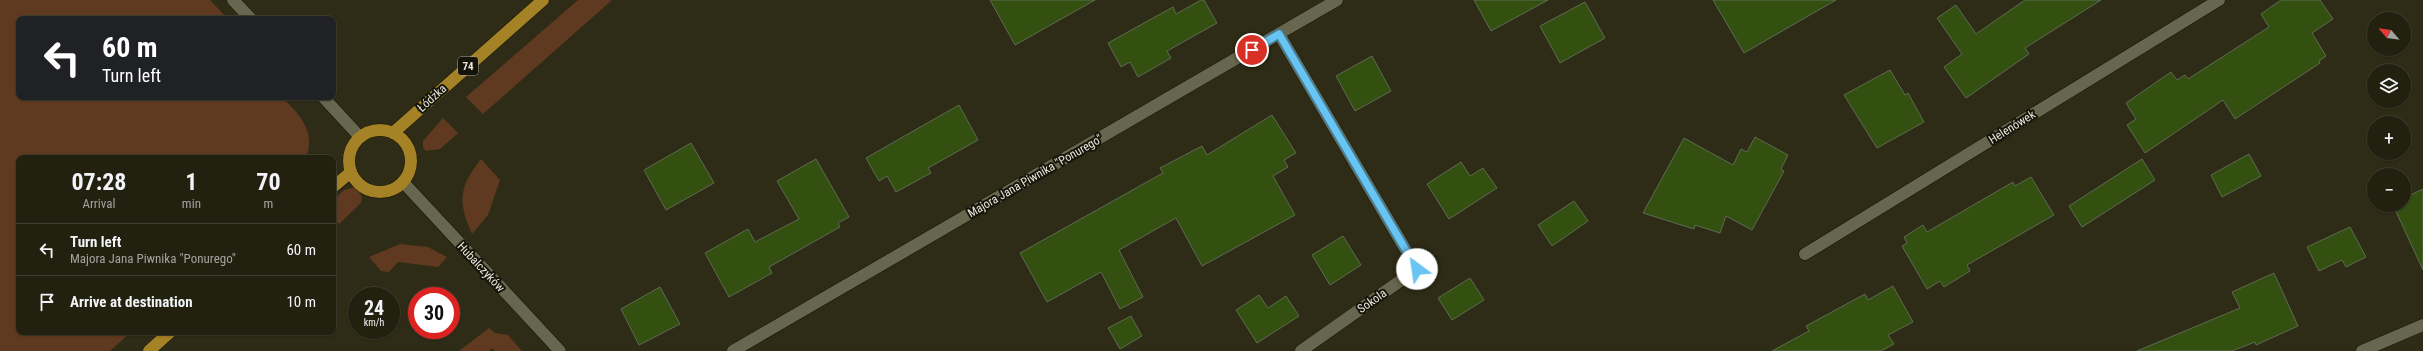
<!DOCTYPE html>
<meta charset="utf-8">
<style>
body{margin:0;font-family:"Roboto Condensed",sans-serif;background:#2e2e1e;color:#f1f3f6;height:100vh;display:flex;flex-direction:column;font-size:15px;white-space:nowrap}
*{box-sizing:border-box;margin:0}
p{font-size:13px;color:#a2a39f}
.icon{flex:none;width:22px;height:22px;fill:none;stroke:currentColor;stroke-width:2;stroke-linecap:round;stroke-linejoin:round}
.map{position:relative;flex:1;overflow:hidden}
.panel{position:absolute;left:16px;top:155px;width:320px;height:180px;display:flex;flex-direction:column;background:#222110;border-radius:8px;box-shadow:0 1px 3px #0004,0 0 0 1px #3f3e30}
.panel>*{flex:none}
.hud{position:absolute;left:16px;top:16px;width:320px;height:84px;border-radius:8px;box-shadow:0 1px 3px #0004,0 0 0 1px #3f3e30;background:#202124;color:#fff;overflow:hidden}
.needle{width:26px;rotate:298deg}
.fabs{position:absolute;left:2367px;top:12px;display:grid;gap:8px}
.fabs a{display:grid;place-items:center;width:44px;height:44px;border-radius:50%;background:#222110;box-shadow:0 1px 3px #0004,0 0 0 1px #3f3e30;font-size:20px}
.speed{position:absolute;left:348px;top:287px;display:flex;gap:8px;font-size:20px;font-weight:700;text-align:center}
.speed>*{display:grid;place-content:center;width:52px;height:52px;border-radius:50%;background:#222110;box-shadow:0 1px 3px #0004,0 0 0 1px #3f3e30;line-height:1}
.speed small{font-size:10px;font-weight:400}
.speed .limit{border:6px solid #d22;background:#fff;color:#111}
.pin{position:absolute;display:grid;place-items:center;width:34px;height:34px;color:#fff;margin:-17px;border:2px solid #fff;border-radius:50%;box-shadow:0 1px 4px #0007}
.me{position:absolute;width:44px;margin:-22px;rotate:329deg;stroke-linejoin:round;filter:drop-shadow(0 0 3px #0008)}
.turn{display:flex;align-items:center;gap:14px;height:84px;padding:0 20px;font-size:18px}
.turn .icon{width:52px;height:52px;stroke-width:2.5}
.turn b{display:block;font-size:28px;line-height:34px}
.eta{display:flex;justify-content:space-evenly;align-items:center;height:68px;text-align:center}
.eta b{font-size:24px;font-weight:700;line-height:28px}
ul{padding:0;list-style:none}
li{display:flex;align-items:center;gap:12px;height:52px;padding:0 20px;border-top:1px solid #3f3e30}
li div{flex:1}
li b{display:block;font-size:15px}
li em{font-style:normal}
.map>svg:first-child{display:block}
.green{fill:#603a20}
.building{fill:#345011;stroke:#5e6a54}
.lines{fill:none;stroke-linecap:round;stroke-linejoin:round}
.street-casing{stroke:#161502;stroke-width:13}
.primary-casing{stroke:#161502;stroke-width:13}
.street{stroke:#67664e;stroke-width:12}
.primary{stroke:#a58225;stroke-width:12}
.route-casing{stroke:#447f9c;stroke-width:10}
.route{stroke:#68c4f0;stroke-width:7}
.labels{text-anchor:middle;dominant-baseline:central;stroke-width:4;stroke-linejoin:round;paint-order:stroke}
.shield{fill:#15140b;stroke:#a9a89c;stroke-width:1}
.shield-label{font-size:11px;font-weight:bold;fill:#e8e7da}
.street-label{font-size:12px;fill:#e8e7da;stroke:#15140b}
</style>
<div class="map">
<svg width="2423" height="351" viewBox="0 0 2423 351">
<rect width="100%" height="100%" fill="#2e2c16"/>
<g class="green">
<path d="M0 0H210L228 19H19V97H282C300 115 316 131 306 158H19V332H131L110 351H0Z"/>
<polygon points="578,0 612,0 483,114 466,97"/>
<polygon points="443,118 458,133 440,149 426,151 423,147 423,141"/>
<path d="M481 159 500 180 488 215 472 234C458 202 458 188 481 159Z"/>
<polygon points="356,187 362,197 361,203 339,224 333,217 333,200 344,190"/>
<polygon points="400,244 428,247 447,257 438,267 398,262 389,272 381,271 369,257"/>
<polygon points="489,328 495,333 508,335 522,351 495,351 492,348 489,351 459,351"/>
</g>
<g class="building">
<polygon points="990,0 1095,0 1015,45"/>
<polygon points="1201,0 1204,0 1217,23 1167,51 1171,58 1138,77 1130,62 1121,67 1108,43 1173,7 1176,14"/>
<polygon points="1474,0 1548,0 1491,31"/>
<polygon points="1713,0 1836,0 1744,53"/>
<polygon points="2025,0 2101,0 2025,48 2029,54 1966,98 1944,67 1962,54 1937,18 1956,5 1976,34"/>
<polygon points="2281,0 2320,0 2333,19 2312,33 2326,56 2319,61 2320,63 2235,119 2223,100 2145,153 2127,125 2136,119 2126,103 2171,72 2177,80 2185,75 2188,79 2269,27 2261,14"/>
<polygon points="1585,2 1605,38 1560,63 1540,26"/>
<polygon points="1372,56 1391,91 1355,111 1336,76"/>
<polygon points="1890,70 1905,95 1908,93 1924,122 1877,148 1844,95"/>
<polygon points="959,105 978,140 928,168 931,173 896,192 887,176 879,181 866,158"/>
<polygon points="1272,115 1296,153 1284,160 1288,167 1273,176 1295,215 1202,266 1176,218 1119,250 1143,297 1120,309 1101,272 1047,302 1020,253 1163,173 1160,168 1202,146 1207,155"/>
<polygon points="1755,137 1788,155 1781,169 1784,171 1752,230 1726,216 1720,233 1695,225 1694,229 1643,213 1684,138 1733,165 1741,149 1747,152"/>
<polygon points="691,143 714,183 666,210 644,170"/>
<polygon points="2249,154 2261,176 2222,197 2211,175"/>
<polygon points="816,159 849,217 838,223 840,227 769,267 772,273 729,297 705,253 748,229 755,242 799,219 777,181"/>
<polygon points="2142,159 2155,180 2082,227 2069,206"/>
<polygon points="1461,162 1470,176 1483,168 1497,188 1449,219 1427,184"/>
<polygon points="2031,177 2054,215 1967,265 1970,271 1944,287 1940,281 1927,289 1902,246 1907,243 1904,237 1923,225 1927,232 2013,182 2015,186"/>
<polygon points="2423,189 2423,270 2393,205 2404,205 2404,198"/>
<polygon points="1574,201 1588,221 1552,246 1538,225"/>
<polygon points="2350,227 2366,257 2346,267 2342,260 2319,271 2307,247"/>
<polygon points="1343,236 1361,265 1330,285 1312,255"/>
<polygon points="2274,273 2298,326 2256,345 2255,342 2232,351 2137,351 2240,308 2232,292"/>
<polygon points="1470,278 1484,300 1452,320 1438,298"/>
<polygon points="1893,286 1913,322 1888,335 1894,344 1881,351 1772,351 1809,331 1806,326 1865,294 1868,300"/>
<polygon points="660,287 680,324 639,345 621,309"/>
<polygon points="1259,295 1268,308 1286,296 1299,316 1257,343 1236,310"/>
<polygon points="1131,316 1142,336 1120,349 1108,328"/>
</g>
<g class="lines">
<g class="street-casing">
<g id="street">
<polyline points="233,0 251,19"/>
<polyline points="1279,34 1417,269 1301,351"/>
<polyline points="323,97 360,137"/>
<polyline points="403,182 560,351"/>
<polyline points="1805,254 2219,0"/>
<polyline points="733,351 1337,0"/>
<polyline points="2362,351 2423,325"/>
</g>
</g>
<g class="primary-casing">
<g id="primary">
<circle cx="380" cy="161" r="31"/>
<polyline points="393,133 543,0"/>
<polyline points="333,187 351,172"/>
<polyline points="149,351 170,332"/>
</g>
</g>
<use href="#street" class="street"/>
<use href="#primary" class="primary"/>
</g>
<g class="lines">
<g class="route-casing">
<polyline id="route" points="1252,50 1279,34 1417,269"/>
</g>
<use href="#route" class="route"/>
</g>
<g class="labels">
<rect class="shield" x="458" y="57" width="20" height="18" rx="3"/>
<g class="shield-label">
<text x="468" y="66">74</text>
</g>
<g class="street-label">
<text transform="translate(432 98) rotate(-42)">Łódzka</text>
<text transform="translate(2012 127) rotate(-32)">Helenówek</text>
<text transform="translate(1035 176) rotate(-30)">Majora Jana Piwnika "Ponurego"</text>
<text transform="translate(481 267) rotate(47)">Hubalczyków</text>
<text transform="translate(1372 301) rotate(-35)">Sokola</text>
</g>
</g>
</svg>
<div class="fabs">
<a><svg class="needle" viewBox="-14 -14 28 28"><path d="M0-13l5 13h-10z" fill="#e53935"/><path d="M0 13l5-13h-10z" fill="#a2a39f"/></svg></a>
<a><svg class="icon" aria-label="layers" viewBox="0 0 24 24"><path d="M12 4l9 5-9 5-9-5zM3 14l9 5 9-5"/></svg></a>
<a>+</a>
<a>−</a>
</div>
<div class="speed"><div>24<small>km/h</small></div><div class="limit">30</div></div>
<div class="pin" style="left:1252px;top:50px;background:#d93025"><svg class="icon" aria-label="arrive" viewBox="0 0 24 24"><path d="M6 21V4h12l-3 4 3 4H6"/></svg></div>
<svg class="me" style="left:1417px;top:269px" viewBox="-20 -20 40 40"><circle r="19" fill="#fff"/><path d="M0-13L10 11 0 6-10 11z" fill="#68c4f0"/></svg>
<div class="hud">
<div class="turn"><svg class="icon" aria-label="left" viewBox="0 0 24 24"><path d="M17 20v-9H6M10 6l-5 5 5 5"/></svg><div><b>60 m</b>Turn left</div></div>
</div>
<section class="panel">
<div class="eta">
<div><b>07:28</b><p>Arrival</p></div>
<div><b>1</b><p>min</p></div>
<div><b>70</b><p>m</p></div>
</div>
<ul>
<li><svg class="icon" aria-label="left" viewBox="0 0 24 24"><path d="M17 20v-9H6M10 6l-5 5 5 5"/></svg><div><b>Turn left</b><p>Majora Jana Piwnika &quot;Ponurego&quot;</p></div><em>60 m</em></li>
<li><svg class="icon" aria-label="arrive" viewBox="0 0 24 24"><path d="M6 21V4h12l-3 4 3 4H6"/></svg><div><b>Arrive at destination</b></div><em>10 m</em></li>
</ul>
</section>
</div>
